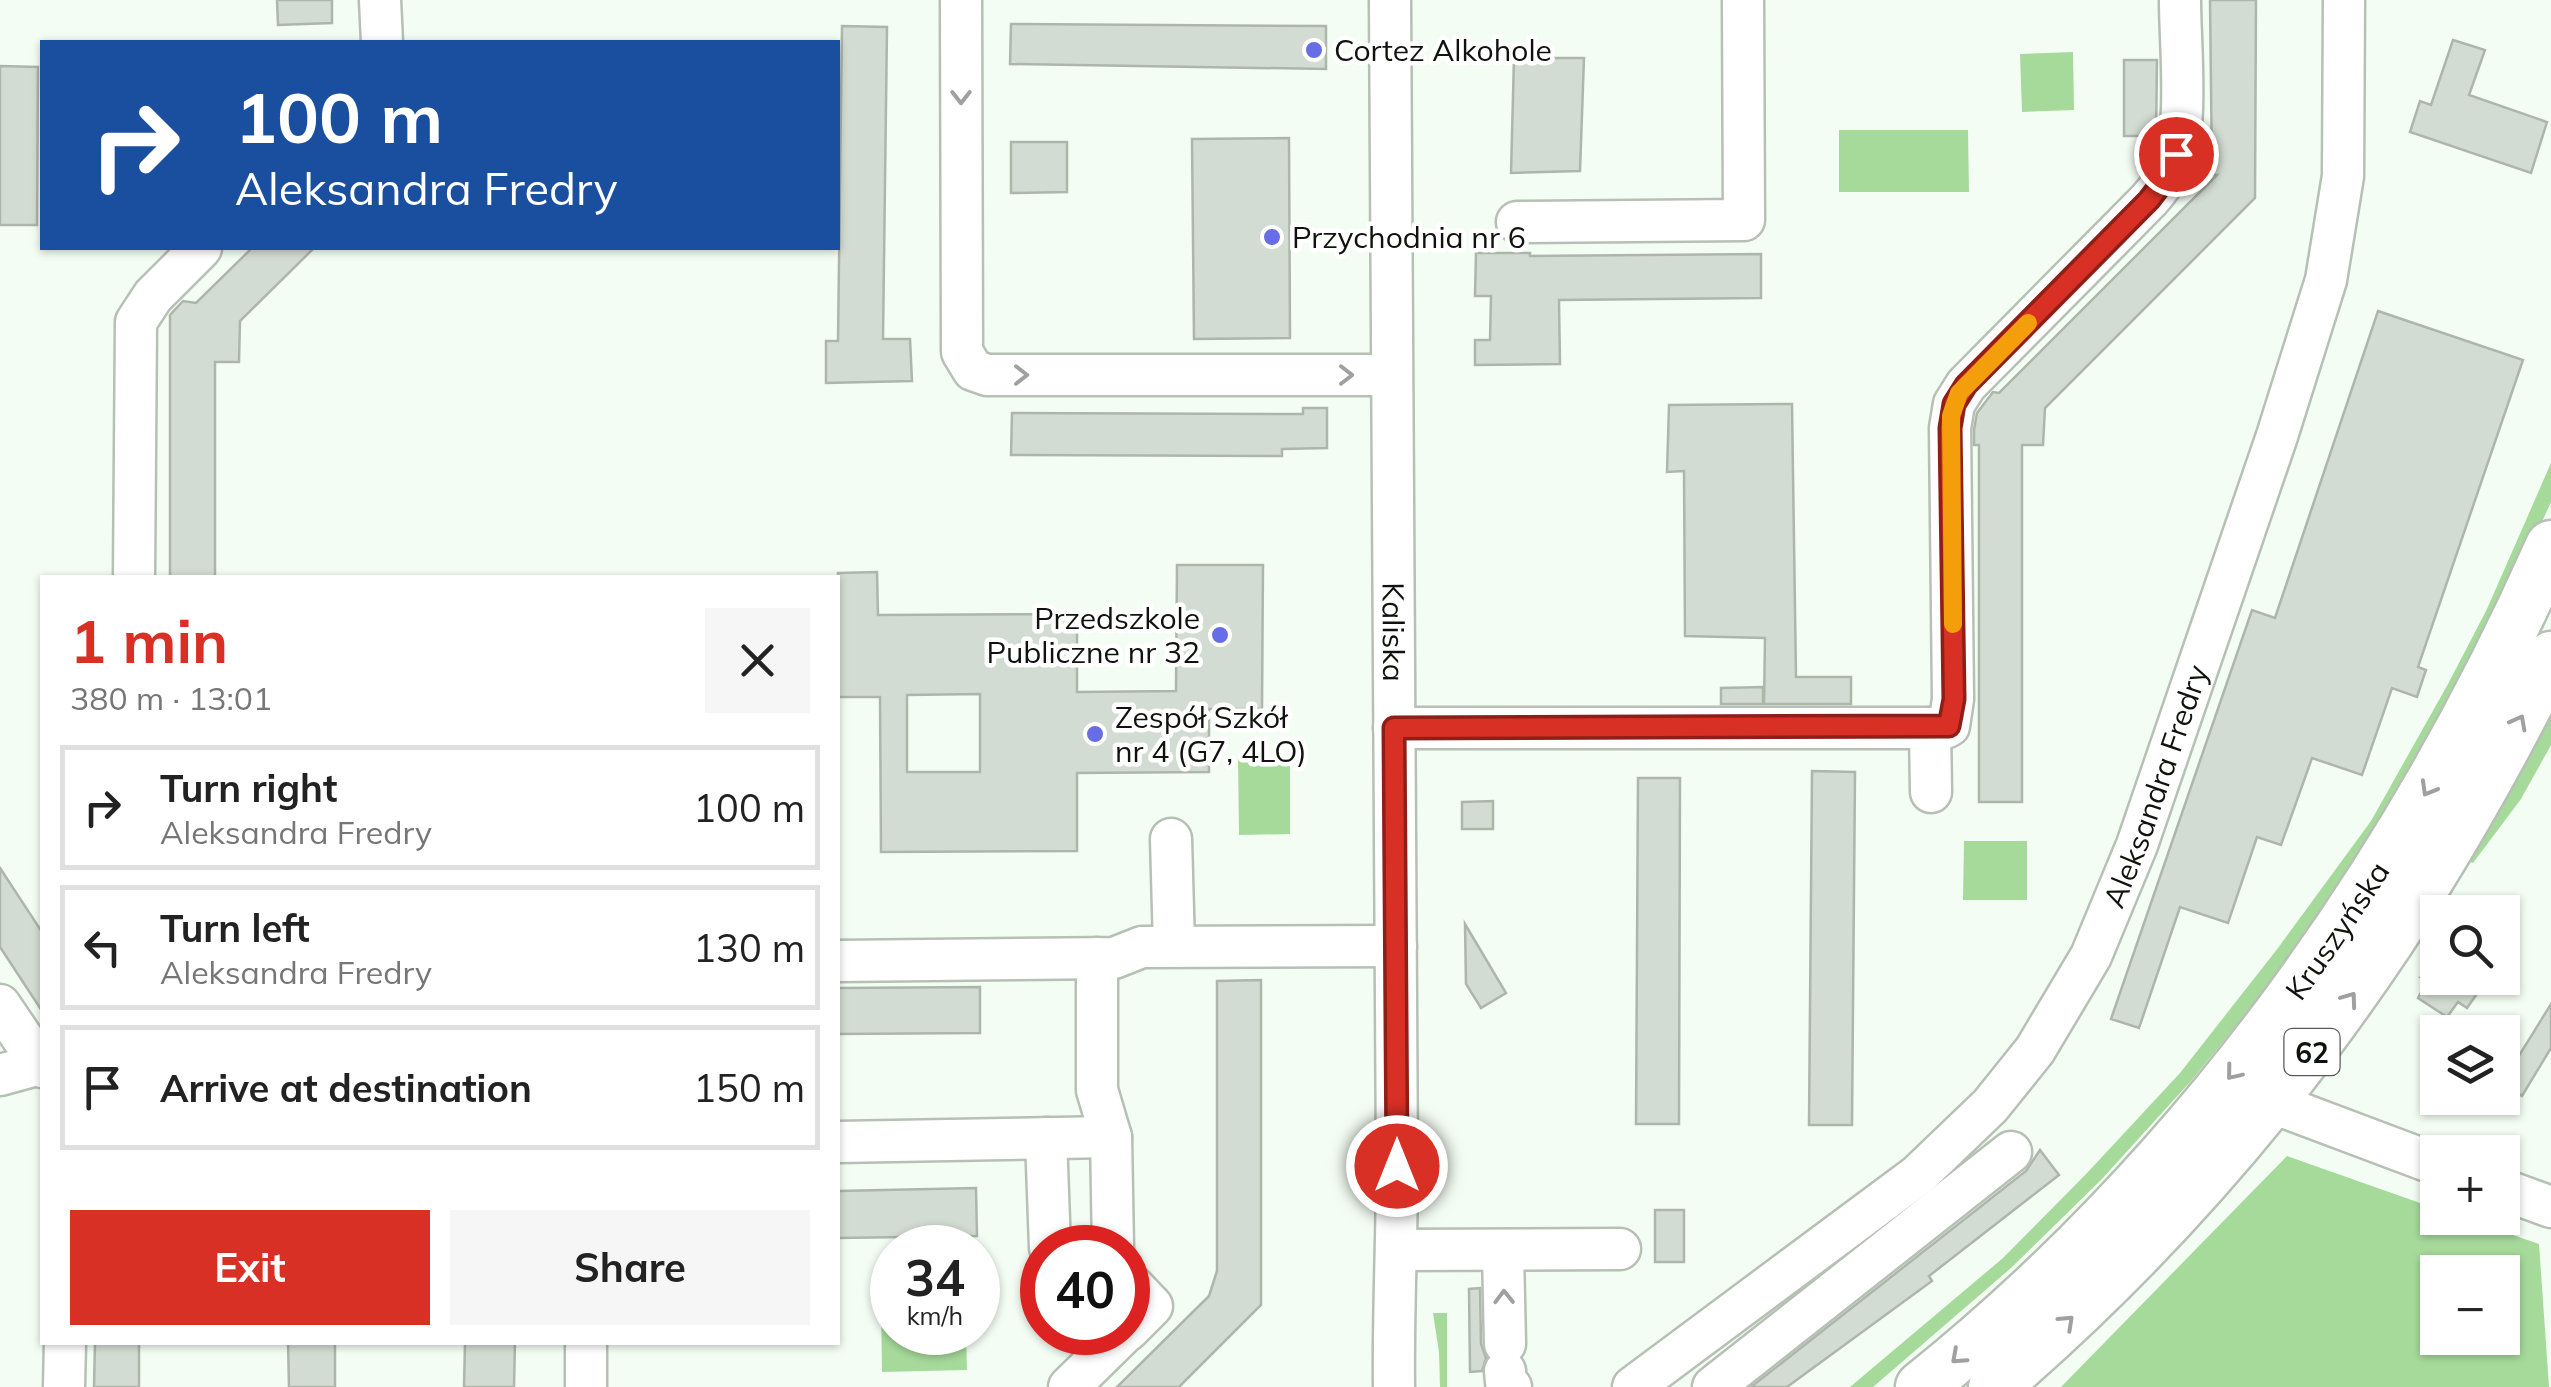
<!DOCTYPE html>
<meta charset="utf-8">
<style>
body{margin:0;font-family:Mulish,sans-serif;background:#f6f6f6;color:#222;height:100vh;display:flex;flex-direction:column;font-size:38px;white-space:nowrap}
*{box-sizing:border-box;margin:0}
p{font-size:32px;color:#767676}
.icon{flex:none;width:55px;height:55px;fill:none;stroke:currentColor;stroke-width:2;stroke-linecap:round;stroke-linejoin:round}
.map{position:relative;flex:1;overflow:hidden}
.panel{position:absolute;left:40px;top:575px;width:800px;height:770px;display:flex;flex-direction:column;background:#fff;border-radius:0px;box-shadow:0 2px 8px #0004}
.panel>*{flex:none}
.guide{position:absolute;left:40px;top:40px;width:800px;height:210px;border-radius:0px;box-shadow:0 2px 8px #0004;background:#1a4fa0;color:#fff;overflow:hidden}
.controls{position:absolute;left:2420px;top:895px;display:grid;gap:20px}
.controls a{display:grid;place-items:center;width:100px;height:100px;border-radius:0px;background:#fff;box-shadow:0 2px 8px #0004;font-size:50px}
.speed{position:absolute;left:870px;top:1225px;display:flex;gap:20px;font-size:50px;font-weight:700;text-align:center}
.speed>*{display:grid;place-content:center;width:130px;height:130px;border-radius:50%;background:#fff;box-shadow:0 2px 8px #0004;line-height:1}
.speed small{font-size:25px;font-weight:400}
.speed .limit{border:15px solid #d22;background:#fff;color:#111}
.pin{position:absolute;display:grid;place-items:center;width:85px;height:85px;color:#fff;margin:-42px;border:5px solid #fff;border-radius:50%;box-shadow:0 2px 10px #0007}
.me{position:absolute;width:110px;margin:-55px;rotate:0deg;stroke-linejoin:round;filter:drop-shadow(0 0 8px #0008)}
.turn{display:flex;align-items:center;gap:35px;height:210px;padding:0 30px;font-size:45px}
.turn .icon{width:130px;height:130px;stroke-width:2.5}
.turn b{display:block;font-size:70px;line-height:85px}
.round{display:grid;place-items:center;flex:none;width:105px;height:105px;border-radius:0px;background:#f6f6f6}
.summary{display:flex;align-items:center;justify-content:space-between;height:170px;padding:0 30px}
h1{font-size:60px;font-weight:700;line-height:75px;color:#d93025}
.button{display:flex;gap:20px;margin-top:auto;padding:20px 30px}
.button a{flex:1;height:115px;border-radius:0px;background:#d93025;color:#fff;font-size:40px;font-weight:700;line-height:115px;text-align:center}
.button a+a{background:#f6f6f6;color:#222}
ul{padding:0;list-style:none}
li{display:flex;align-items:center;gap:30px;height:125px;margin:0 20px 15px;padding:0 10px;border:5px solid #e0e0e0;border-radius:0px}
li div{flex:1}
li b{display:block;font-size:38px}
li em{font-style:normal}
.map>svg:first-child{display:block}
.green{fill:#a6da9b;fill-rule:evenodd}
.building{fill:#d3dcd2;stroke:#aeb6ac;stroke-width:2.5;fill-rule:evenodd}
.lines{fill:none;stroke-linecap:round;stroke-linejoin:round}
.minor-casing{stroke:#b7c0b5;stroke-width:45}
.major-casing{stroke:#b7c0b5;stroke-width:55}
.minor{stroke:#fff;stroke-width:40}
.major{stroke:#fff;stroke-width:50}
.oneway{stroke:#9fa09f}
.route-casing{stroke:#8d1f18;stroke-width:25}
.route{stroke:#d93025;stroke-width:18}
.slow{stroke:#f59e0b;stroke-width:18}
.poi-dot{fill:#666de6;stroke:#fff;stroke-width:4}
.labels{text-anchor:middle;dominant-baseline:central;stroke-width:9;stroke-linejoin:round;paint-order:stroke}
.shield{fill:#fff;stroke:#575956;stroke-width:2.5}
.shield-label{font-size:28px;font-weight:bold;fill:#0f120e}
.poi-label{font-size:30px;fill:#0f120e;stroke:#fff;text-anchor:start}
.street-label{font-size:30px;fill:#0f120e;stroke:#fff}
</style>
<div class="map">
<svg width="2551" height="1387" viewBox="0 0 2551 1387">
<rect width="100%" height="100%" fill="#f4fdf3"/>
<g class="green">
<polygon points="2073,52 2074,110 2022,112 2020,54"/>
<polygon points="1839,130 1968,130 1969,192 1839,192"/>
<polygon points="2551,463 2551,502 2499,616 2382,826 2292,957 2191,1081 2101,1180 2011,1268 1873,1387 1850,1387 2003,1258 2088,1172 2180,1073 2278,948 2371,821 2448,684 2487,609"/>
<polygon points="2551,692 2551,745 2521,799 2473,863 2464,859"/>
<polygon points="1238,758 1290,758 1290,834 1239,835"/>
<polygon points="1964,841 2027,841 2027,900 1963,900"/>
<path d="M2287 1156 2437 1209 2438 1218H2463L2539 1244 2549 1387H2061ZM2502 1272V1338H2438V1272Z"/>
<polygon points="881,1306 892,1306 892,1332 966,1333 967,1370 882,1372"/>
<polygon points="1433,1313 1447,1313 1447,1387 1440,1387 1439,1352"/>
</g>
<g class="building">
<polygon points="277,0 332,0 332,23 278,25"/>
<polygon points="2210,0 2256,0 2255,198 2045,408 2043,445 2022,445 2022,802 1979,802 1979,445 1974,445 1974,430 1977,413 1993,392 1999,393 2217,175 2212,175"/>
<polygon points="1011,24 1326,26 1326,69 1010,64"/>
<polygon points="842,26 887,27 883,339 910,339 912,381 826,383 826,341 838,341"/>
<polygon points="2453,40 2485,50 2469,95 2547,122 2531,173 2410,132 2420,101 2431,105"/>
<polygon points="1514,58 1584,58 1580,171 1511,173"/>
<polygon points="2124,60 2157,60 2156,136 2124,136"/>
<polygon points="0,66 38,67 37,225 0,225"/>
<polygon points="1289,138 1290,338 1194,339 1192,139"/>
<polygon points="1011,142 1067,142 1067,192 1011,193"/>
<polygon points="252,248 314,248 240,321 239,362 215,362 215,578 170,578 170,315 183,301 196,303"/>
<polygon points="1476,253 1530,253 1530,256 1761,254 1761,298 1559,300 1560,364 1475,365 1475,340 1490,340 1491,296 1475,296"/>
<polygon points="2378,311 2523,360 2418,667 2426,670 2417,697 2392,688 2362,775 2312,758 2281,845 2257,837 2228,923 2180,907 2139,1028 2111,1019 2252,610 2275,618"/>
<polygon points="1792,404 1796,677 1851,677 1851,704 1764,704 1765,638 1685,636 1684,471 1667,472 1669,405"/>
<polygon points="1303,408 1327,408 1327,448 1282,449 1282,456 1011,455 1012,413 1303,414"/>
<path d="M1177 565H1263L1262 709H1209V772L1077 773V851L881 852 880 697H838V573L877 572 878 615 1077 614V692L1176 691ZM980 694V772H907V695Z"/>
<polygon points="1763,687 1763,704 1721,704 1721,688"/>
<polygon points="1812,771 1855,772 1852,1125 1809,1125"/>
<polygon points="1638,778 1680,778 1679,1124 1636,1124"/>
<polygon points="1493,801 1493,829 1462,829 1462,802"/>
<polygon points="0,868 42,932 42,1011 0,947"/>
<polygon points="1465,924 1506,993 1481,1008 1466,984"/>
<polygon points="2422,978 2488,978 2467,1008 2458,1002 2447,1017 2418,998 2427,981"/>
<polygon points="1261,980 1261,1305 1179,1387 1117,1387 1209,1296 1217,1271 1217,981"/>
<polygon points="980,987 980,1033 838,1034 838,988"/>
<polygon points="2551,1004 2551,1048 2522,1096 2502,1083"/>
<polygon points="2040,1150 2059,1175 1929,1276 1932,1281 1787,1387 1751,1387 2026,1171"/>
<polygon points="976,1188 977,1236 838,1238 838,1191"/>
<rect x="1655" y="1210" width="29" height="52"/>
<polygon points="1480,1288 1481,1344 1486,1358 1482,1371 1470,1372 1469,1289"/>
<polygon points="95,1342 139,1342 139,1387 94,1387"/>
<polygon points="288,1342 335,1342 335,1387 289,1387"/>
<polygon points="465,1342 515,1342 514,1387 464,1387"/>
</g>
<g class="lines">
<g class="minor-casing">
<g id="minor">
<polyline points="380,0 382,42"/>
<polyline points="961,0 962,352 973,370 987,375 1391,375"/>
<path id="s1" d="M1390 0 1397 1166C1397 1240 1393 1313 1394 1387"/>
<polyline points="1517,222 1744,220 1743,0"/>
<polyline points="134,578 136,322 153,296 201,248"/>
<path d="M1394 728H1945L1949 726 1953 699 1950 428 1954 404 1966 385 2149 200C2158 190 2166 179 2172 167 2189 128 2180 45 2180 0"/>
<polyline points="1930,728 1931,792"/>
<polyline points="1171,839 1174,946"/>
<polyline points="1097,958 1097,1090 1111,1137 1113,1248"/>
<polyline points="838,961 1114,958 1142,947 1396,946"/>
<polyline points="0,1005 42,1067"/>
<polyline points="0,1075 40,1064"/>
<polyline points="2273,1103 2438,1165"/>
<polyline points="1046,1138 1050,1248"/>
<polyline points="838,1142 1111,1137"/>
<polyline points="2502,1189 2551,1207"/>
<polyline points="1397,1250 1620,1249"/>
<polyline points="1503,1251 1505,1344"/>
<polyline points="1128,1281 1152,1306 1128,1330"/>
<polyline points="586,1342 586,1387"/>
<polyline points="1505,1371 1506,1382 1511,1387"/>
<polyline points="64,1387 65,1342"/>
<polyline points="1069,1387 1125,1332"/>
<path id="s2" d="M1633 1387 1918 1175 1990 1106 2035 1050 2091 956 2137 845 2277 436 2326 280 2343 176 2344 0"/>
<polyline points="1713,1387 2011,1152"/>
</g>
</g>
<g class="major-casing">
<g id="major">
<path id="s3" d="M1921 1387C2198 1165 2408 868 2551 546"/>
<path d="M1994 1387C2233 1182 2413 939 2551 657"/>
</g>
</g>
<use href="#minor" class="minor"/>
<use href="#major" class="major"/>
</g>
<defs><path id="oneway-chevron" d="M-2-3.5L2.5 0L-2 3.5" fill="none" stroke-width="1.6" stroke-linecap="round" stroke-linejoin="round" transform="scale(2.5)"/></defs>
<g class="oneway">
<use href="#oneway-chevron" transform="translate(961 97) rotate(90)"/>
<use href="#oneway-chevron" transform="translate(1021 375)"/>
<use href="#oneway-chevron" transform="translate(1346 375)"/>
<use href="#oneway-chevron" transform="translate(2519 722) rotate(-62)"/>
<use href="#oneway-chevron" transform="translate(2428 789) rotate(120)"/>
<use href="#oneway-chevron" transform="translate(2350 999) rotate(-54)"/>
<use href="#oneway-chevron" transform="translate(2233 1073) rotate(129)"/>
<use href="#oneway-chevron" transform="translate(1504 1297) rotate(-91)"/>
<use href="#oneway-chevron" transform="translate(2067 1322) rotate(-43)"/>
<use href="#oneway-chevron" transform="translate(1958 1357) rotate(138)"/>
</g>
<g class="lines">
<g class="route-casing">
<polyline id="route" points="1397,1166 1394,728 1949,726 1954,699 1950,428 1954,404 1966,385 2149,200 2166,178 2176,154"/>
</g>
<use href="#route" class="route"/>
<polyline class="slow" points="1953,624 1951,416 1959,393 2028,323"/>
</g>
<g class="poi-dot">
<circle cx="1314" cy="50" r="10"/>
<circle cx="1272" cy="237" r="10"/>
<circle cx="1220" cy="635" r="10"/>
<circle cx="1095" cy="734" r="10"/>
</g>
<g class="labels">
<rect class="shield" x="2284.5" y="1029" width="55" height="46" rx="8"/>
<g class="shield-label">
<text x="2312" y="1052">62</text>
</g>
<g class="poi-label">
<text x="1334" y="50">Cortez Alkohole</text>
<text x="1292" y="237">Przychodnia nr 6</text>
<text x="1200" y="618" text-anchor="end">Przedszkole<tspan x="1200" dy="34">Publiczne nr 32</tspan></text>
<text x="1115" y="717">Zespół Szkół<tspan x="1115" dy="34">nr 4 (G7, 4LO)</tspan></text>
</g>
<g class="street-label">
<text stroke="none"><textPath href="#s1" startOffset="632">Kaliska</textPath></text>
<text stroke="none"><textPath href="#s2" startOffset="818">Aleksandra Fredry</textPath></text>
<text stroke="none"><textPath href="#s3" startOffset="620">Kruszyńska</textPath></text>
</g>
</g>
</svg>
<div class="controls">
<a><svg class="icon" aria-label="search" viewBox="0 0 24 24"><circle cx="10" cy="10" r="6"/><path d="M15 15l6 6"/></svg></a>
<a><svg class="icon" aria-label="layers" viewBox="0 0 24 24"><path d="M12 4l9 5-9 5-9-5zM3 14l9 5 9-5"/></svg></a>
<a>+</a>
<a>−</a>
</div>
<div class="speed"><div>34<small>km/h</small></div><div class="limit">40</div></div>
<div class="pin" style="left:2176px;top:154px;background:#d93025"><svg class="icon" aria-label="arrive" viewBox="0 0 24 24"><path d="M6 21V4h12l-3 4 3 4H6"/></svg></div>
<svg class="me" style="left:1397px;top:1166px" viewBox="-20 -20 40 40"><circle r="17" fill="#d93025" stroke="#fff" stroke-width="3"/><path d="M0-11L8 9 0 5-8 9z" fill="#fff"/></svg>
<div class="guide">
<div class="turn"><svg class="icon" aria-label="right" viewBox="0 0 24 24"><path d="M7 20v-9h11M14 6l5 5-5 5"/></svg><div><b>100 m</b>Aleksandra Fredry</div></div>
</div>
<section class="panel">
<div class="summary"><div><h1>1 min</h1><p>380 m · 13:01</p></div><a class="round"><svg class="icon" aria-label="close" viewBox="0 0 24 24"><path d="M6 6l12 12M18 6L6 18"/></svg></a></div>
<ul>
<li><svg class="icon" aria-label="right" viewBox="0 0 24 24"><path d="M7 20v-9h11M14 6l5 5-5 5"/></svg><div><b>Turn right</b><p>Aleksandra Fredry</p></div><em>100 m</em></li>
<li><svg class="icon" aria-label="left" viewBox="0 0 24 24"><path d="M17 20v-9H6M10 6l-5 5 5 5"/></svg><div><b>Turn left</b><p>Aleksandra Fredry</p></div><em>130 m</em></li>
<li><svg class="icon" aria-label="arrive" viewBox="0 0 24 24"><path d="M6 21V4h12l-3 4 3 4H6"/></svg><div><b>Arrive at destination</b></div><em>150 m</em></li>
</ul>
<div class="button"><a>Exit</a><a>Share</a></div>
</section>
</div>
